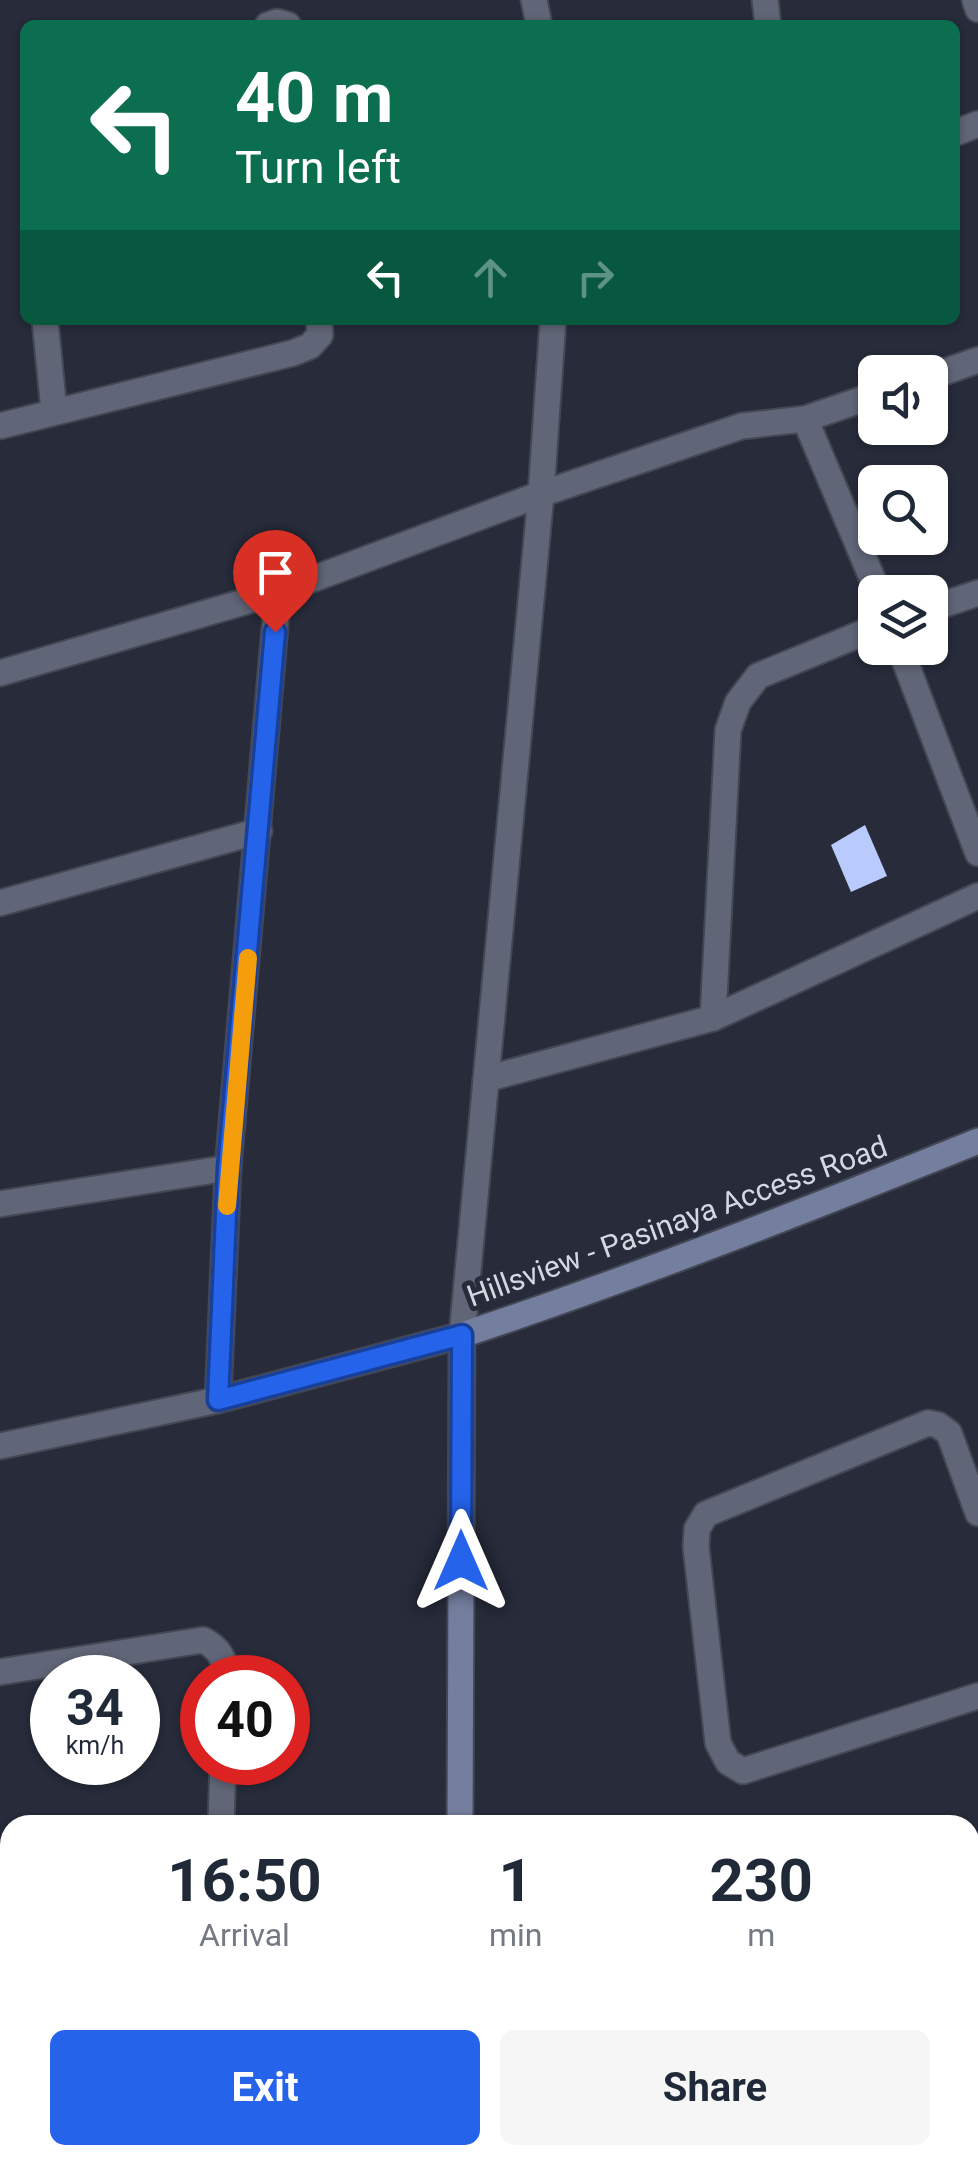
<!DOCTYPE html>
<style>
body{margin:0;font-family:Roboto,sans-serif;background:#f6f6f7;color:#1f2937;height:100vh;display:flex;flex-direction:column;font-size:38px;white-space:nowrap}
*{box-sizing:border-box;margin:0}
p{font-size:32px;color:#747a83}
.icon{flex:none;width:55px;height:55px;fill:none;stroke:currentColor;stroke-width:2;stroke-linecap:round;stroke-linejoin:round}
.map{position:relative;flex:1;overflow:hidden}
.details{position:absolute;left:0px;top:1815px;width:980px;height:350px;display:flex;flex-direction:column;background:#fff;border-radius:30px 30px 0 0;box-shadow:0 2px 8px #0004}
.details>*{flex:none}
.top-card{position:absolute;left:20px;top:20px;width:940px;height:305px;border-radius:15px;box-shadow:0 2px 8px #0004;background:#0b6e4f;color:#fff;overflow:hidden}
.fabs{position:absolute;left:858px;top:355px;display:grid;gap:20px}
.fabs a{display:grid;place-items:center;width:90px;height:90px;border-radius:15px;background:#fff;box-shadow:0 2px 8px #0004;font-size:50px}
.speed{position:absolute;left:30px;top:1655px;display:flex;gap:20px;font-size:50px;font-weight:700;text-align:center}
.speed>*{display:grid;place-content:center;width:130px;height:130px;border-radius:50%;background:#fff;box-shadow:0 2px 8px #0004;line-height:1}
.speed small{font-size:25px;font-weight:400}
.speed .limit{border:15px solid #d22;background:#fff;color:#111}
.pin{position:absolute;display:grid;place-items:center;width:85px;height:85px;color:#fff;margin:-102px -42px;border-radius:50% 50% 50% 0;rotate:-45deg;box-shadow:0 0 10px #0007}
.pin .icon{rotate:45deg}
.me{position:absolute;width:110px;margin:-55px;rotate:0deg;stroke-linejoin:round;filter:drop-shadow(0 0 8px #0008)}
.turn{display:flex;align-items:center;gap:35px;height:210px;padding:0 50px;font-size:45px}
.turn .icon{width:130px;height:130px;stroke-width:2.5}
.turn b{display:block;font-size:70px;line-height:85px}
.lanes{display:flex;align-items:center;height:95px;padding:0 50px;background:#0003;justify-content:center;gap:50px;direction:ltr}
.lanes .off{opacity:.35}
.eta{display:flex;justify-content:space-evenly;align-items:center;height:170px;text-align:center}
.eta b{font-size:60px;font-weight:700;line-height:70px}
.cta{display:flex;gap:20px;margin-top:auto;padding:20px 50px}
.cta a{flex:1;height:115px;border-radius:15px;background:#2563eb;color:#fff;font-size:40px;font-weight:700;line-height:115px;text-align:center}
.cta a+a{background:#f6f6f7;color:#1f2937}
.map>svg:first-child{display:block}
.building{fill:#b9cafc}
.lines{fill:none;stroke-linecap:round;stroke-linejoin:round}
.street-casing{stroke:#434753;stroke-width:29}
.secondary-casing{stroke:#434753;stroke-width:29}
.street{stroke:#606577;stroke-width:25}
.secondary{stroke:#747e9e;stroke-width:25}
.route-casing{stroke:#184099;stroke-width:25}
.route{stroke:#2563eb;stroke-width:18}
.slow{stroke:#f59e0b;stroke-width:18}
.labels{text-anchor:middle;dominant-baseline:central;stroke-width:10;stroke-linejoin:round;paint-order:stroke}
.street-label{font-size:30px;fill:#d4d8e1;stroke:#272b3a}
</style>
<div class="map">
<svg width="978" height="2165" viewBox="0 0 978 2165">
<rect width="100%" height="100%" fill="#272b3a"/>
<polygon class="building" points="865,825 887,876 851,892 831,845"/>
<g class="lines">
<g class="street-casing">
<g id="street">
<polyline points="534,0 539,25"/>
<polyline points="765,0 768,25"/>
<polyline points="975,0 978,9"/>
<polyline points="268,25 277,22 288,25"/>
<polyline points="955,133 978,124"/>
<polyline points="45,320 54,411"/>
<polyline points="930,377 978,360"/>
<polyline points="805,419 878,592"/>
<polyline points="0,426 293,353 310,346 320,335 319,320"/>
<polyline points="930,609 978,593"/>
<polyline points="900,648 978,853"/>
<polyline points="0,673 278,592 541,494 742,426 805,419 875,395"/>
<polyline points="0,903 259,831"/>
<polyline points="713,1018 728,730 738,702 758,676 875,628"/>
<polyline points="486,1079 713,1018 978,896"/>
<polyline points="0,1204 228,1168"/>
<polyline points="218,1400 228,1168 278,592"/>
<polyline points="0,1446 218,1400 462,1335 541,494 553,320"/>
<polyline points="978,1513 949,1433 938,1425 928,1423 706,1514 697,1529 696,1547 718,1743 728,1762 743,1771 978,1696"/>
<path d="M0 1672 203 1640C219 1648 226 1659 226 1678"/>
<polyline points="221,1825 223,1762"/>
<polyline points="970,1923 978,1921"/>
<polyline points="0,2037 10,2037"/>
<polyline points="211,2165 211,2155"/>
<polyline points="944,2165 978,2153"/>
</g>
</g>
<g class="secondary-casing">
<g id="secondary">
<path d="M460 1825 462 1335C637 1277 807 1210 978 1141"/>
<polyline points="458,2165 458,2155"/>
</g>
</g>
<use href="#street" class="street"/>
<use href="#secondary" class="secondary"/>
</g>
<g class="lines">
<g class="route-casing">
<polyline id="route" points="275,632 228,1168 218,1400 462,1335 461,1561"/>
</g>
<use href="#route" class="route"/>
<polyline class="slow" points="227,1206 248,958"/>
</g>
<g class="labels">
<g class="street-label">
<text transform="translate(677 1221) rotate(-20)">Hillsview - Pasinaya Access Road</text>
</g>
</g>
</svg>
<div class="fabs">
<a><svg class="icon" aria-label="sound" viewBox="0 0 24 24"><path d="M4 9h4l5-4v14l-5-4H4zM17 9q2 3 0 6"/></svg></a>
<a><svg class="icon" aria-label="search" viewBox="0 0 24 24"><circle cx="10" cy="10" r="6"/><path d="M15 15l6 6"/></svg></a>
<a><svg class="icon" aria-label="layers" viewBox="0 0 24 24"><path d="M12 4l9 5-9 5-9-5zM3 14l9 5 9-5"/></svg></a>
</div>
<div class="speed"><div>34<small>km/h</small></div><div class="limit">40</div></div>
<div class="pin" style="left:275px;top:632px;background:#d93025"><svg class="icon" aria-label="arrive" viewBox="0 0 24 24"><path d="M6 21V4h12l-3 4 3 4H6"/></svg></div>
<svg class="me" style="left:461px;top:1561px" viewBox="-20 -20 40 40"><path d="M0-17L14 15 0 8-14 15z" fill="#2563eb" stroke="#fff" stroke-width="4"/></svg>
<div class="top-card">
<div class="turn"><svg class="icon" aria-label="left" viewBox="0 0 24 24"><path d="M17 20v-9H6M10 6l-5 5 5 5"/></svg><div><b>40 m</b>Turn left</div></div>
<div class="lanes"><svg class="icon" aria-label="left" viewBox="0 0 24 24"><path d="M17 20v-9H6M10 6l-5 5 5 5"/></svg><svg class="icon off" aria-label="ahead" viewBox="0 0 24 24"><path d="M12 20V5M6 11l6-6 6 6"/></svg><svg class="icon off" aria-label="right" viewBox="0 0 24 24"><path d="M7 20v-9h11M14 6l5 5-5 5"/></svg></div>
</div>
<section class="details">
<div class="eta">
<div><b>16:50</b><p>Arrival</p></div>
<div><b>1</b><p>min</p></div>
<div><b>230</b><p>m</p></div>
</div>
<div class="cta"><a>Exit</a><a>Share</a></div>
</section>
</div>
